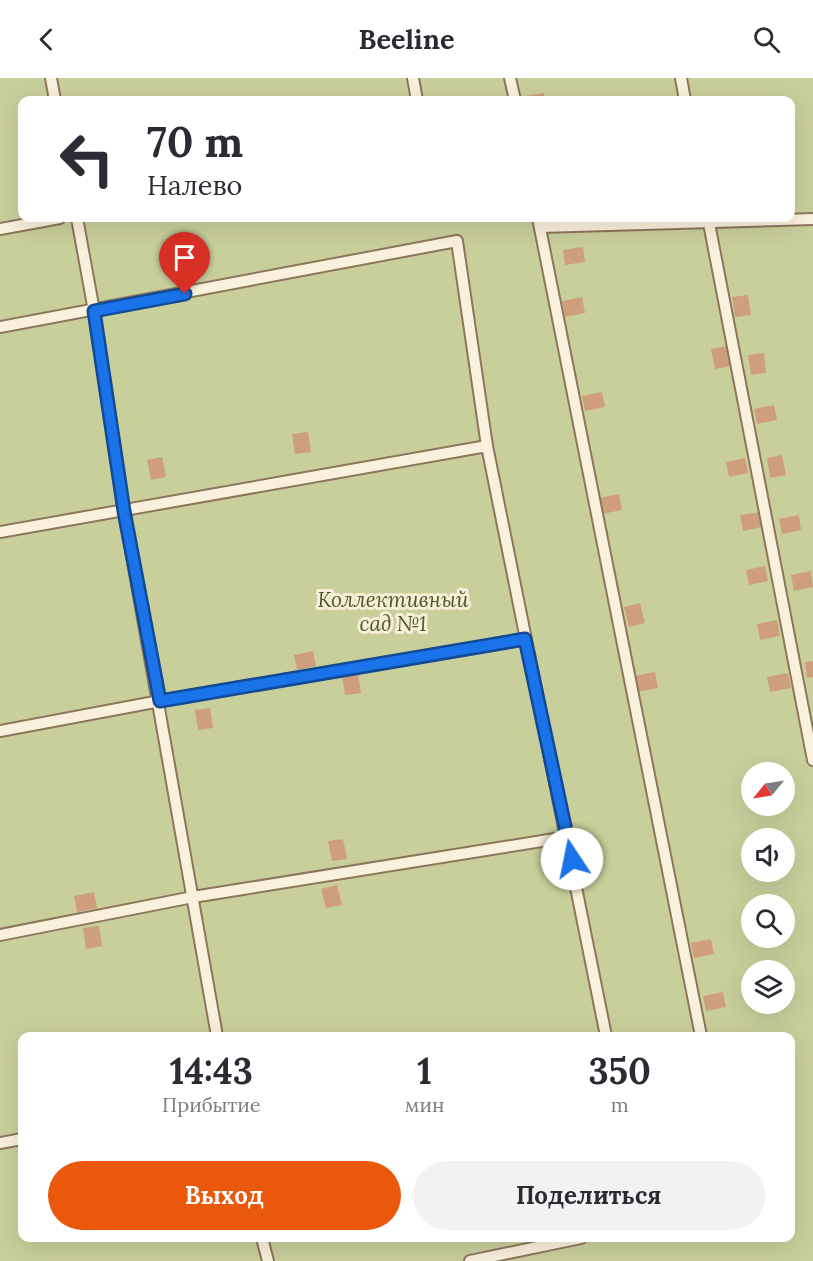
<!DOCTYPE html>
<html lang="ru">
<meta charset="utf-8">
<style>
body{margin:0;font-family:Lora,serif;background:#f2f2f3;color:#2b2b33;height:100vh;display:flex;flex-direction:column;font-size:22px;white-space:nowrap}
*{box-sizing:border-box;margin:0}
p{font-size:20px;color:#7c7c81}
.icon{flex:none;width:33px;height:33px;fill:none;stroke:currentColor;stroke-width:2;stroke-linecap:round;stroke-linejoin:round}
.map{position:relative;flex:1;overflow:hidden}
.drawer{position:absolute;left:18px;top:954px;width:777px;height:210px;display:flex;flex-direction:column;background:#fff;border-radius:12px;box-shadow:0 6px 24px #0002}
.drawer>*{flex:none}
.hud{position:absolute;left:18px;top:18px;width:777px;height:126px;border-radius:12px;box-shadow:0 6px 24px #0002;background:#fff;color:#2b2b33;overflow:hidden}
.needle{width:39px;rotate:240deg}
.tools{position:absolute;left:741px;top:684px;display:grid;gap:12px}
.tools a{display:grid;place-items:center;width:54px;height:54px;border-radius:50%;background:#fff;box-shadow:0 6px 24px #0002;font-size:30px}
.pin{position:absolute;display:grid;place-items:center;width:51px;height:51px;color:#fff;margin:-62px -26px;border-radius:50% 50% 50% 0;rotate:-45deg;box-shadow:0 0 6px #0007}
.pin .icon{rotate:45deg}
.me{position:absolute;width:66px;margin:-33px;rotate:349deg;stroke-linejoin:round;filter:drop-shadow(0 0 4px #0008)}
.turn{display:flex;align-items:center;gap:21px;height:126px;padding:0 30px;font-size:27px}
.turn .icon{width:78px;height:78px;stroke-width:2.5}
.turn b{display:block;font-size:42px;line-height:51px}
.eta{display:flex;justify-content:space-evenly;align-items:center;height:102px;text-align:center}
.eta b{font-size:36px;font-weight:700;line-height:42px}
.button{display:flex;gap:12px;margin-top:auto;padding:12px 30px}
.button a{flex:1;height:69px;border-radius:36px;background:#ea580c;color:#fff;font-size:24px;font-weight:700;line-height:69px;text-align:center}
.button a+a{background:#f2f2f3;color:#2b2b33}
header{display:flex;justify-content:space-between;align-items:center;height:78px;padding:0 30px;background:#fff;font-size:27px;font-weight:700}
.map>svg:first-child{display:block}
.green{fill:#c9cf9b;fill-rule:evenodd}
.building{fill:#cf9f7d}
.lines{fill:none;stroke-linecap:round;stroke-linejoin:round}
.lane-casing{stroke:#8d765c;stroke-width:14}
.lane{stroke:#faf1dc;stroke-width:10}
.route-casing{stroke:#114b97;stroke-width:15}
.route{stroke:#1a73e8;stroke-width:10}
.labels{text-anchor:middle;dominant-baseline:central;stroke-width:6;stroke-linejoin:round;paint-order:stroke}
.park-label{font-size:21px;font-style:italic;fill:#4d5a26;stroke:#f7eed8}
</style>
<header><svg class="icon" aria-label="back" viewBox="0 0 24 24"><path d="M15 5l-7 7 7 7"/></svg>Beeline<svg class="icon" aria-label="search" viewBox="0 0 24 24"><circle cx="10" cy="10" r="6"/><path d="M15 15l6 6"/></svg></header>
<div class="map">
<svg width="813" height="1183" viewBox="0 0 813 1183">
<rect width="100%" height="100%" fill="#f0e4c8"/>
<path class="green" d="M0 0H813V1183H0ZM22 22H790V140H22ZM752 694H784V728H752ZM752 760H784V794H752ZM752 826H784V860H752ZM752 892H784V926H752ZM22 958H790V1160H22Z"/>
<g class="building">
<polygon points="544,15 545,22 525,22 524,18"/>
<polygon points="583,169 585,184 565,187 563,172"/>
<polygon points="748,217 751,237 735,239 732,219"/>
<polygon points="582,219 585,235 565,239 562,223"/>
<polygon points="727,268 731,288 715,291 711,271"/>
<polygon points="764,275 766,295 751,297 748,277"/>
<polygon points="602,314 605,329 585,333 582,318"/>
<polygon points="774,327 777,342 757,346 754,331"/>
<polygon points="308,354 311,374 295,376 292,356"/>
<polygon points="782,377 786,397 770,400 767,380"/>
<polygon points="162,379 166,399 151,402 147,382"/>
<polygon points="745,380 748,395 729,399 726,384"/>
<polygon points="619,416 622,432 602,436 599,420"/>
<polygon points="760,434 763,449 743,453 740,437"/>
<polygon points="799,437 801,452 782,456 779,441"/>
<polygon points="765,488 768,503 749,507 746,492"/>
<polygon points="811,493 813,509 794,513 791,497"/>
<polygon points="640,525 645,545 629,549 624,529"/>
<polygon points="777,542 780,558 760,562 757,546"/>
<polygon points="313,573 316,588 297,592 294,577"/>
<polygon points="813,583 813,599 807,600 805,584"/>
<polygon points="655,594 658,610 638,614 635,598"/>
<polygon points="358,595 361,615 345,617 342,597"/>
<polygon points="788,595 791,610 770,614 767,599"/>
<polygon points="210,630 213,650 198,652 195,632"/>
<polygon points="343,761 347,781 332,783 328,763"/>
<polygon points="337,807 342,827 326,830 321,811"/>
<polygon points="94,814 97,830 77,834 74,818"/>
<polygon points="99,848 102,868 86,871 83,850"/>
<polygon points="711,861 714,876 694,880 691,865"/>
<polygon points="723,914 726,929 706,933 703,918"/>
</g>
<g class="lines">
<g class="lane-casing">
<g id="lane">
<polyline points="51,0 55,22"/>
<polyline points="413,0 417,22"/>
<polyline points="510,0 515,22"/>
<polyline points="681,0 685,22"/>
<polyline points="77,140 94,233 124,433 217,958"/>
<polyline points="538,140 701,958"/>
<polyline points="708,140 813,682"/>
<polyline points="540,149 813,141"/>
<polyline points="0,151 60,140"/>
<polyline points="0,249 457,163 487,368 606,958"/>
<polyline points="0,454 487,368"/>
<polyline points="0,653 160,623 525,561"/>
<polyline points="0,857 193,819 567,759"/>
<polyline points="0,1065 22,1061"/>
<polyline points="262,1160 268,1183"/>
<polyline points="470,1183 581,1160"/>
</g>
</g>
<use href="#lane" class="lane"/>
</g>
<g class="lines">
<g class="route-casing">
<polyline id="route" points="185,216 94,233 124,433 160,623 525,561 572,781"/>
</g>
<use href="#route" class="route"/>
</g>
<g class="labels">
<g class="park-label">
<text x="393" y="521">Коллективный<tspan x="393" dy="24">сад №1</tspan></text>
</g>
</g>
</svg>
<div class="tools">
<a><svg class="needle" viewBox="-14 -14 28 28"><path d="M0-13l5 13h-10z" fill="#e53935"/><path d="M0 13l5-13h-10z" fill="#7c7c81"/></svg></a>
<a><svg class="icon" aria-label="sound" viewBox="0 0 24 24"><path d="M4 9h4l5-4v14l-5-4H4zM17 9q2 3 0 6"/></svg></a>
<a><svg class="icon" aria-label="search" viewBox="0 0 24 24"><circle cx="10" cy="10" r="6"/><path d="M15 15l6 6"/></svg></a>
<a><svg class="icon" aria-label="layers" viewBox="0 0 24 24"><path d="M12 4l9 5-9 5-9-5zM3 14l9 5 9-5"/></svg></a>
</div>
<div class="pin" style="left:185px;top:216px;background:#d93025"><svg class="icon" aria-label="arrive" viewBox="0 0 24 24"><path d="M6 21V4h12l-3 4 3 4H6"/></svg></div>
<svg class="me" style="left:572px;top:781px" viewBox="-20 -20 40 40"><circle r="19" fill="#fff"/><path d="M0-13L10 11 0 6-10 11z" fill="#1a73e8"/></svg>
<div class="hud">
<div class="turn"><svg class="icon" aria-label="left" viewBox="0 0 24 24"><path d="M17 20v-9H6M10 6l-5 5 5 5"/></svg><div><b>70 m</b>Налево</div></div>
</div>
<section class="drawer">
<div class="eta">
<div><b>14:43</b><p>Прибытие</p></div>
<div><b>1</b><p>мин</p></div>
<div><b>350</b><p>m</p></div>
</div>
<div class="button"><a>Выход</a><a>Поделиться</a></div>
</section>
</div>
